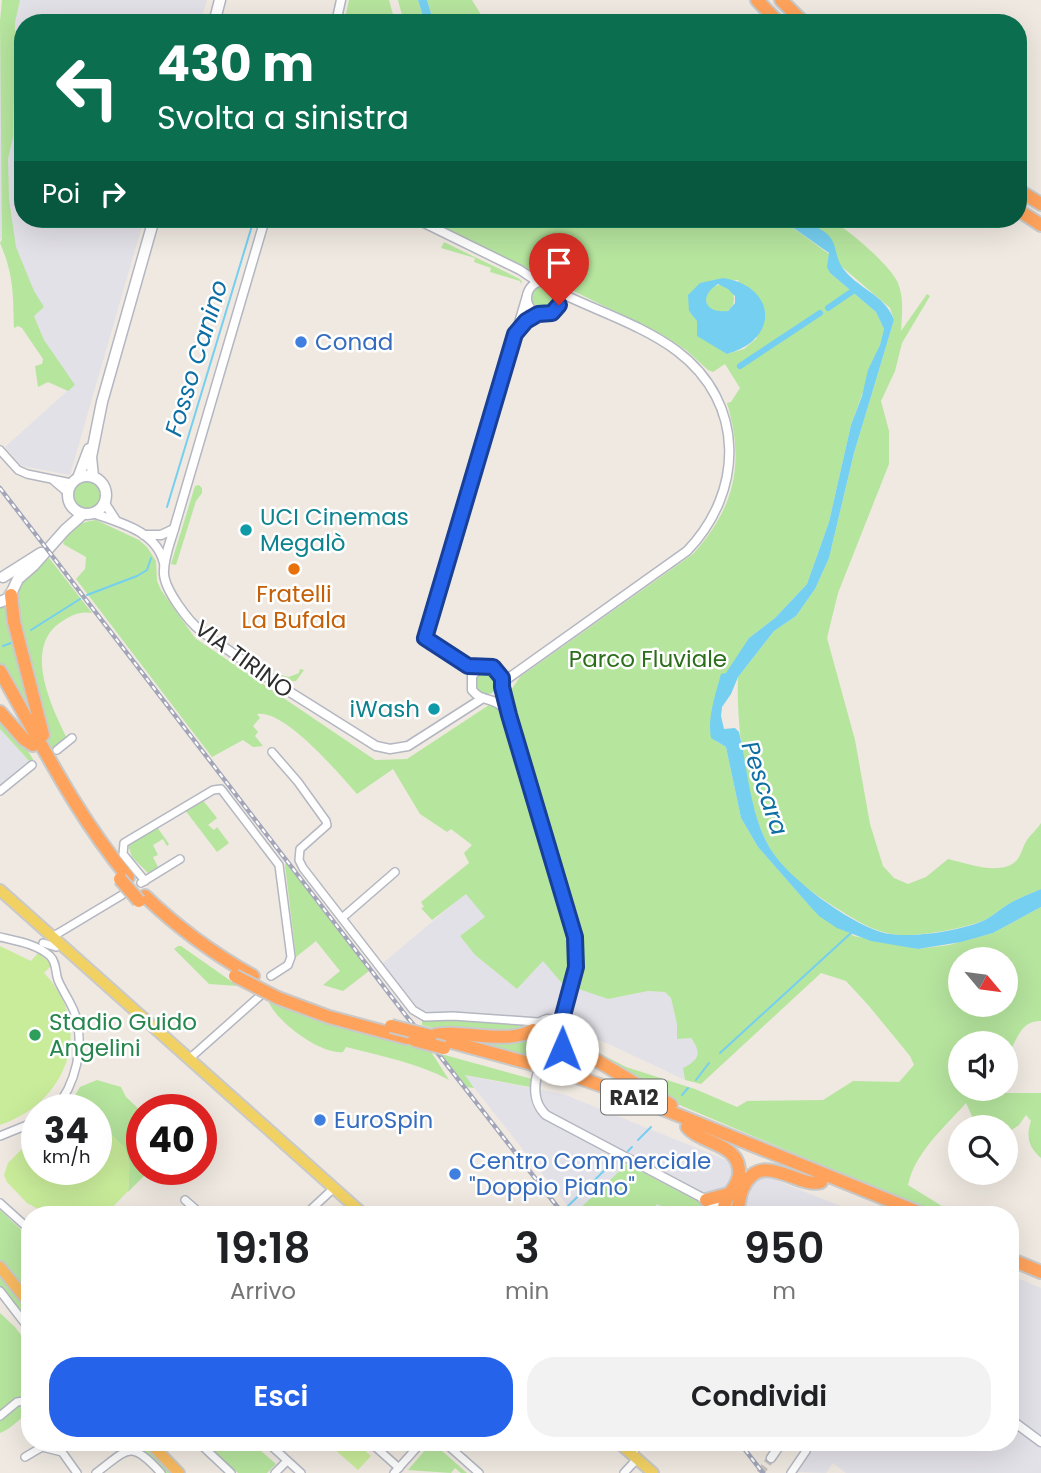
<!DOCTYPE html>
<html lang="it">
<meta charset="utf-8">
<style>
body{margin:0;font-family:Poppins,sans-serif;background:#f2f2f2;color:#202124;height:100vh;display:flex;flex-direction:column;font-size:26px;white-space:nowrap}
*{box-sizing:border-box;margin:0}
p{font-size:23px;color:#757577}
.icon{flex:none;width:38px;height:38px;fill:none;stroke:currentColor;stroke-width:2;stroke-linecap:round;stroke-linejoin:round}
.map{position:relative;flex:1;overflow:hidden}
.panel{position:absolute;left:21px;top:1206px;width:998px;height:245px;display:flex;flex-direction:column;background:#fff;border-radius:28px;box-shadow:0 7px 28px #0002}
.panel>*{flex:none}
.hud{position:absolute;left:14px;top:14px;width:1013px;height:214px;border-radius:28px;box-shadow:0 7px 28px #0002;background:#0b6e4f;color:#fff;overflow:hidden}
.needle{width:46px;rotate:119deg}
.buttons{position:absolute;left:948px;top:947px;display:grid;gap:14px}
.buttons a{display:grid;place-items:center;width:70px;height:70px;border-radius:50%;background:#fff;box-shadow:0 7px 28px #0002;font-size:35px}
.speed{position:absolute;left:21px;top:1094px;display:flex;gap:14px;font-size:35px;font-weight:700;text-align:center}
.speed>*{display:grid;place-content:center;width:91px;height:91px;border-radius:50%;background:#fff;box-shadow:0 7px 28px #0002;line-height:1}
.speed small{font-size:18px;font-weight:400}
.speed .limit{border:10px solid #d22;background:#fff;color:#111}
.pin{position:absolute;display:grid;place-items:center;width:60px;height:60px;color:#fff;margin:-72px -30px;border-radius:50% 50% 50% 0;rotate:-45deg;box-shadow:0 0 7px #0007}
.pin .icon{rotate:45deg}
.me{position:absolute;width:77px;margin:-38px;rotate:1deg;stroke-linejoin:round;filter:drop-shadow(0 0 5px #0008)}
.turn{display:flex;align-items:center;gap:24px;height:147px;padding:0 28px;font-size:32px}
.turn .icon{width:91px;height:91px;stroke-width:2.5}
.turn b{display:block;font-size:49px;line-height:60px}
.then{display:flex;align-items:center;height:66px;padding:0 28px;background:#0003;gap:14px;font-size:26px}
.eta{display:flex;justify-content:space-evenly;align-items:center;height:119px;text-align:center}
.eta b{font-size:42px;font-weight:600;line-height:49px}
.button{display:flex;gap:14px;margin-top:auto;padding:14px 28px}
.button a{flex:1;height:80px;border-radius:28px;background:#2563eb;color:#fff;font-size:28px;font-weight:600;line-height:80px;text-align:center}
.button a+a{background:#f2f2f2;color:#202124}
.map>svg:first-child{display:block}
.industrial{fill:#e3e1e8}
.green{fill:#b6e59e;fill-rule:evenodd}
.pitch{fill:#c9ec9a}
.water{fill:#75cff0;fill-rule:evenodd}
.lines{fill:none;stroke-linecap:round;stroke-linejoin:round}
.stream{stroke:#75cff0;stroke-width:2}
.canal{stroke:#75cff0;stroke-width:6}
.tertiary-tunnel{stroke:#c8c4bd;stroke-width:8;stroke-dasharray:8 4;stroke-linecap:butt}
.minor-casing{stroke:#b4b7c1;stroke-width:10}
.tertiary-casing{stroke:#b4b7c1;stroke-width:11}
.secondary-casing{stroke:#b4b7c1;stroke-width:13}
.primary-casing{stroke:#c9c9c9;stroke-width:14}
.trunk-casing{stroke:#c9c9c9;stroke-width:14}
.motorway-casing{stroke:#c9c9c9;stroke-width:16}
.minor{stroke:#fff;stroke-width:7}
.tertiary{stroke:#fff;stroke-width:8}
.secondary{stroke:#fff;stroke-width:10}
.primary{stroke:#f2d163;stroke-width:10}
.trunk{stroke:#f8ba60;stroke-width:10}
.motorway{stroke:#ffa35c;stroke-width:12}
.rail-casing{stroke:#a3a6b8;stroke-width:4.5}
.rail{stroke:#fff;stroke-width:2;stroke-dasharray:5;stroke-linecap:butt}
.motorway-bridge-casing{stroke:#c9c9c9;stroke-width:16;stroke-linecap:butt}
.motorway-bridge{stroke:#ffa35c;stroke-width:12}
.route-casing{stroke:#184099;stroke-width:18}
.route{stroke:#2563eb;stroke-width:12}
.shop-dot{fill:#3f7fe0;stroke:#fff;stroke-width:2.5}
.culture-dot{fill:#0f9aa8;stroke:#fff;stroke-width:2.5}
.food-dot{fill:#e8710a;stroke:#fff;stroke-width:2.5}
.leisure-dot{fill:#2e9e5b;stroke:#fff;stroke-width:2.5}
.labels{text-anchor:middle;dominant-baseline:central;stroke-width:5;stroke-linejoin:round;paint-order:stroke}
.shield{fill:#fff;stroke:#6d6d6d;stroke-width:2}
.shield-label{font-size:21px;font-weight:bold;fill:#2e2e2e}
.shop-label{font-size:23px;fill:#366cbe;stroke:#fff;text-anchor:start}
.culture-label{font-size:23px;fill:#0d838f;stroke:#fff;text-anchor:start}
.food-label{font-size:23px;fill:#c56008;stroke:#fff}
.street-label{font-size:23px;fill:#2e2e2e;stroke:#fff}
.park-label{font-size:23px;fill:#2c6e1b;stroke:#fff}
.leisure-label{font-size:23px;fill:#27864d;stroke:#fff;text-anchor:start}
.water-label{font-size:24px;font-style:italic;fill:#0d6fa3;stroke:#fff}
</style>
<div class="map">
<svg width="1041" height="1473" viewBox="0 0 1041 1473">
<rect width="100%" height="100%" fill="#efe9e1"/>
<g class="industrial">
<polygon points="15,0 207,0 200,23 23,23 23,219 144,219 70,475 22,466 5,447 74,385 44,340 2,239 0,239 0,46"/>
<polygon points="0,729 30,762 0,787"/>
<polygon points="466,893 486,917 460,936 475,955 517,989 543,960 566,988 561,1002 550,1016 539,1020 420,1011 382,964"/>
<polygon points="577,988 608,999 648,991 665,992 671,998 677,1024 677,1039 691,1038 697,1047 697,1056 693,1063 683,1068 685,1080 613,1046 572,1029 568,1020"/>
<polygon points="464,1075 563,1094 860,1214 574,1214"/>
<polygon points="1010,1275 1041,1288 1041,1473 846,1473 833,1463 826,1473 795,1472 813,1448 806,1442 1010,1442"/>
</g>
<g class="green">
<path d="M2 0H20L15 22V38L23 37V63L14 91 13 137 8 159 9 199 16 247 34 291 44 307 34 316 44 340 75 385 68 391 48 382 38 387 35 366 42 364 43 359 22 328 18 326 14 328C13 295 14 275 0 243L2 239 0 21Z"/>
<polygon points="349,0 389,0 395,22 403,19 398,0 418,0 425,23 344,23"/>
<polygon points="427,0 472,0 486,23 434,23"/>
<path d="M427 219H781L829 254 830 273 876 312 884 329 880 345 851 425 829 522 807 584 775 618 749 638 716 694 710 731 717 742 726 747 741 818 758 847 807 903 854 936 918 949 949 945 993 933 1041 907V1021C1019 1020 1017 1043 1006 1057V1043H961V1088L979 1089 976 1093H1041V1158C1028 1147 1026 1136 1031 1121L1026 1115 1019 1125 1006 1134V1127H977L966 1103C944 1128 915 1152 908 1185L945 1208 962 1214H937L675 1103 580 1043 626 1067 695 1089 737 1107 747 1101 823 1100 853 1081 899 1082 914 1065 910 1056 869 1006 846 981 821 973 701 1084 685 1080 683 1068C699 1060 702 1053 691 1038L677 1039V1024L671 998 665 992 648 991 608 999 576 988 584 950 582 929 509 693 520 677 693 554C735 507 745 464 727 403L731 402 740 388 725 364 713 372 708 370 686 350 663 335ZM738 280 757 338 744 349 727 354 689 311 700 283ZM961 959H1006V1004H961Z"/>
<path d="M804 219C811 219 820 217 826 219 843 223 891 266 898 283 904 298 902 315 901 331L927 294 930 296 902 343 895 371 881 401 889 431V464L838 593 827 638 855 740 870 824 883 866 894 878 908 884 926 877 948 859C966 863 1002 877 1017 860 1022 853 1023 846 1027 840 1030 835 1036 831 1041 823V889C1030 894 1018 898 1007 905 1000 909 993 916 985 920 965 928 928 935 906 935 881 936 858 922 838 909 813 893 785 875 770 849 746 807 736 725 738 677L774 631 796 616 815 589 829 558 854 453 894 320 890 308 841 266 811 224Z"/>
<polygon points="444,242 518,278 522,281 521,284 520,281 490,272 491,268 474,262 475,258 441,248"/>
<circle cx="720" cy="299" r="14"/>
<circle cx="543" cy="297" r="11"/>
<circle cx="86" cy="495" r="14"/>
<polygon points="199,485 202,488 202,493 196,501 176,565 171,564 195,486"/>
<path d="M96 520 139 540 147 547 156 561 157 581 161 590 195 638 375 760 407 759 492 703C505 708 507 724 511 737L571 935 572 963 566 988 543 961 517 989 475 955 460 936 485 917 466 894 432 920 421 908 424 907 421 902 469 863 464 853 472 845 451 829 447 832 420 814 393 769 357 794C338 773 285 709 257 714L260 718 253 726 258 732 255 736 263 746 253 747 243 740 212 757 76 579 85 569 86 557 63 544C69 528 80 522 96 520Z"/>
<path d="M49 558 92 613C79 611 72 615 61 622 23 647 51 706 67 738L52 750 42 726 14 604 17 589Z"/>
<polygon points="0,606 7,608 31,704 25,707 0,663"/>
<polygon points="241,655 251,658 269,672 289,677 299,673 300,669 304,670 296,681 283,682"/>
<circle cx="487" cy="683" r="11"/>
<polygon points="0,716 19,736 34,761 31,763 0,729"/>
<polygon points="202,799 217,818 208,825 214,830 217,827 229,843 217,852 185,810"/>
<polygon points="157,827 169,844 167,846 163,839 153,845 158,855 153,857 159,869 150,875 132,857 128,845"/>
<polygon points="286,863 369,971 343,991 323,985 340,971 316,941 296,957 285,865"/>
<polygon points="178,946 181,946 238,986 209,984 174,949"/>
<path d="M268 1000 330 1023 430 1050 449 1080C418 1063 381 1056 346 1047L343 1052C321 1055 275 1021 268 1000Z"/>
<polygon points="422,1018 530,1023 530,1030 448,1032 422,1025"/>
<circle cx="549" cy="1036" r="12"/>
<polygon points="484,1039 529,1040 537,1059 487,1044"/>
<polygon points="441,1054 532,1079 530,1087 465,1075 474,1088 467,1087"/>
<path d="M97 1080 121 1087 126 1097 142 1112V1169H151L128 1192C132 1149 127 1149 96 1121V1110L84 1109 78 1104 73 1109 66 1110 80 1087Z"/>
<polygon points="627,1164 722,1214 676,1214 657,1204 651,1213 653,1214 574,1214"/>
<polygon points="0,1210 30,1238 30,1297 0,1262"/>
<polygon points="0,1272 30,1310 30,1327 0,1286"/>
<path d="M0 1313 15 1327 30 1347V1412C18 1419 13 1428 0 1433Z"/>
<polygon points="131,1442 145,1442 174,1473 163,1473"/>
<polygon points="204,1442 251,1442 276,1464 267,1473 238,1473"/>
<polygon points="432,1442 467,1473 461,1473 455,1468 451,1473 408,1470"/>
</g>
<g class="pitch">
<path d="M0 946 31 961 38 953 52 965 44 973C96 1027 67 1103 0 1125Z"/>
<polygon points="96,1121 125,1147 130,1167 128,1191 106,1214 48,1214 27,1203 7,1182 4,1175 8,1163 37,1134 37,1169 96,1169"/>
<polygon points="336,1442 355,1442 371,1456 358,1470 332,1447"/>
</g>
<g class="water">
<polygon points="418,0 427,0 434,23 425,23"/>
<path d="M781 219C803 219 808 220 826 233 838 243 834 255 842 267 856 288 886 295 894 320L854 453 829 558 815 589 796 616 774 631 738 677 731 694 722 707 721 716 724 729 735 728 739 732C748 770 750 816 771 850 789 879 848 922 881 932 906 940 961 931 985 920 993 916 1000 909 1007 905 1018 898 1030 894 1041 889V907L993 933 961 942 918 949 871 941 837 928 819 916 807 903 758 847 741 818 726 747 711 738C707 718 716 693 721 674L726 673 749 638 775 618 807 584 829 522 851 425 862 396 868 370 880 345 884 329 876 312 830 273 827 267 829 253Z"/>
<path d="M723 278C776 286 781 339 727 354L697 336V321L689 311 688 295 700 283ZM718 284 728 289 735 296V303L728 311C706 314 697 297 718 284Z"/>
</g>
<g class="lines">
<g class="stream">
<polyline points="829,308 855,292"/>
<polyline points="738,367 822,313"/>
<polyline points="167,507 254,219"/>
<polyline points="87,595 137,576 147,570 151,558"/>
<polyline points="31,630 80,599"/>
<polyline points="3,646 11,643"/>
<polyline points="720,1053 851,933"/>
<polyline points="696,1080 709,1063"/>
<polyline points="682,1095 688,1088"/>
<polyline points="638,1140 651,1127"/>
<polyline points="628,1151 632,1147"/>
<polyline points="564,1210 617,1158"/>
</g>
<g class="canal">
<polyline points="828,308 857,288"/>
<polyline points="740,366 820,313"/>
</g>
<polyline class="tertiary-tunnel" points="760,1473 771,1458"/>
<g class="minor-casing">
<g id="minor">
<polyline points="517,330 538,314"/>
<polyline points="0,450 18,470 27,474 71,483"/>
<polyline points="54,481 68,493"/>
<path d="M479 668C458 666 442 650 425 638L527 294"/>
<polyline points="57,750 72,738"/>
<polyline points="272,752 298,782 326,821 327,825 300,849 299,860 303,868 413,1010 425,1017 453,1016 538,1022"/>
<polyline points="0,791 32,765"/>
<polyline points="145,881 123,854 124,843 213,790 221,789 279,865 291,957 288,965 271,976"/>
<polyline points="141,883 180,859"/>
<polyline points="342,918 395,872"/>
<path d="M0 937C17 941 37 944 50 956 57 963 55 972 58 980 63 992 71 1002 75 1014 85 1046 76 1085 54 1110"/>
<polyline points="52,937 122,895"/>
<polyline points="43,943 56,947"/>
<polyline points="189,1059 260,996"/>
<polyline points="0,1136 37,1121"/>
<polyline points="185,1200 201,1214"/>
<polyline points="0,1203 30,1230"/>
<polyline points="306,1214 334,1188"/>
<polyline points="0,1291 30,1330"/>
<polyline points="0,1416 17,1402 30,1400"/>
<polyline points="198,1442 231,1473"/>
<polyline points="267,1442 301,1473"/>
<polyline points="370,1442 399,1468"/>
<polyline points="444,1442 479,1473"/>
<polyline points="632,1455 639,1442"/>
<polyline points="25,1457 42,1447 62,1452 77,1473"/>
<path d="M96 1473C128 1449 130 1439 161 1473"/>
<polyline points="275,1473 287,1461"/>
<polyline points="394,1473 422,1442"/>
<polyline points="624,1473 637,1459"/>
<polyline points="791,1473 806,1451 799,1442"/>
</g>
</g>
<g class="tertiary-casing">
<g id="tertiary">
<polyline points="336,23 341,0"/>
<path d="M265 219 174 529C170 543 163 560 164 574 165 590 188 621 201 631L274 682 376 746 390 749 408 746 483 698"/>
<polyline points="416,219 520,270 538,282"/>
<circle cx="544" cy="298" r="17"/>
<polyline points="104,502 115,519"/>
<path d="M93 513C121 523 156 531 164 563"/>
<polyline points="144,535 161,535 174,529"/>
<path d="M503 682 687 551C744 492 746 403 677 351 645 327 603 313 567 296L555 285"/>
<path d="M509 715C494 693 484 705 472 690V676L479 668 493 667 502 678 509 715 572 925 577 957 561 1023"/>
<path d="M538 1050 552 1054C573 1046 570 1020 547 1019 521 1027 538 1048 541 1066"/>
<path d="M552 1054C533 1067 529 1099 546 1115L733 1214"/>
<polyline points="1010,1419 1041,1442"/>
<polyline points="771,1458 782,1442"/>
</g>
</g>
<g class="secondary-casing">
<g id="secondary">
<polyline points="214,23 220,0"/>
<circle cx="87" cy="495" r="19"/>
<polyline points="93,477 91,457 102,402 154,219"/>
<polyline points="78,478 89,449"/>
<polyline points="3,577 41,553"/>
<polyline points="0,602 9,598 18,579 34,565 65,530 83,514"/>
</g>
</g>
<g class="primary-casing">
<g id="primary">
<polyline points="0,890 363,1214"/>
<polyline points="618,1442 653,1473"/>
</g>
</g>
<g class="trunk-casing">
<g id="trunk">
<polyline points="0,1267 30,1304"/>
<polyline points="149,1442 179,1473"/>
</g>
</g>
<g class="motorway-casing">
<g id="motorway">
<polyline points="757,0 779,23"/>
<polyline points="781,0 804,23"/>
<polyline points="1018,190 1041,204"/>
<polyline points="1018,210 1041,225"/>
<polyline points="11,595 14,622 43,735"/>
<path d="M0 671C40 741 76 815 128 877"/>
<polyline points="0,712 24,739 33,745"/>
<path d="M145 896C178 928 214 954 253 976"/>
<polyline points="278,998 329,1017 407,1038"/>
<path d="M431 1036C460 1028 505 1046 533 1030"/>
<polyline points="444,1040 521,1061"/>
<polyline points="566,1042 671,1105"/>
<polyline points="560,1071 631,1096 923,1214"/>
<path d="M687 1127C702 1145 741 1143 739 1174 738 1189 724 1194 724 1209"/>
<polyline points="706,1200 728,1194"/>
<path d="M736 1214C739 1206 739 1196 743 1188 761 1148 798 1189 821 1182"/>
<polyline points="1010,1259 1041,1272"/>
</g>
</g>
<use href="#minor" class="minor"/>
<use href="#tertiary" class="tertiary"/>
<use href="#secondary" class="secondary"/>
<use href="#primary" class="primary"/>
<use href="#trunk" class="trunk"/>
<use href="#motorway" class="motorway"/>
<g class="rail-casing">
<g id="rail">
<polyline points="0,488 407,1017 440,1056 563,1214"/>
<polyline points="739,1442 763,1473"/>
</g>
</g>
<use href="#rail" class="rail"/>
<g class="motorway-bridge-casing">
<g id="motorway-bridge">
<polyline points="120,879 139,901"/>
<polyline points="235,976 278,998"/>
<polyline points="391,1026 431,1036"/>
<polyline points="414,1040 444,1048"/>
<polyline points="521,1061 560,1071"/>
</g>
</g>
<use href="#motorway-bridge" class="motorway-bridge"/>
</g>
<g class="lines">
<g class="route-casing">
<path id="route" d="M559 305 552 313 538 314 526 321 515 334 425 638 468 666 493 667 502 678V687L509 715 575 937 576 967 561 1023C568 1031 568 1040 562 1049"/>
</g>
<use href="#route" class="route"/>
</g>
<g class="shop-dot">
<circle cx="301" cy="342" r="7"/>
<circle cx="320" cy="1120" r="7"/>
<circle cx="455" cy="1174" r="7"/>
</g>
<g class="culture-dot">
<circle cx="246" cy="530" r="7"/>
<circle cx="434" cy="709" r="7"/>
</g>
<circle class="food-dot" cx="294" cy="569" r="7"/>
<circle class="leisure-dot" cx="35" cy="1035" r="7"/>
<g class="labels">
<rect class="shield" x="601" y="1079.5" width="66" height="35" rx="5"/>
<g class="shield-label">
<text x="634" y="1097">RA12</text>
</g>
<g class="shop-label">
<text x="315" y="342">Conad</text>
<text x="334" y="1120">EuroSpin</text>
<text x="469" y="1161">Centro Commerciale<tspan x="469" dy="26">"Doppio Piano"</tspan></text>
</g>
<g class="culture-label">
<text x="260" y="517">UCI Cinemas<tspan x="260" dy="26">Megalò</tspan></text>
<text x="420" y="709" text-anchor="end">iWash</text>
</g>
<g class="food-label">
<text x="294" y="594">Fratelli<tspan x="294" dy="26">La Bufala</tspan></text>
</g>
<g class="street-label">
<text transform="translate(244 659) rotate(36)">VIA TIRINO</text>
</g>
<g class="park-label">
<text x="648" y="659">Parco Fluviale</text>
</g>
<g class="leisure-label">
<text x="49" y="1022">Stadio Guido<tspan x="49" dy="26">Angelini</tspan></text>
</g>
<g class="water-label">
<text transform="translate(196 358) rotate(-73)">Fosso Canino</text>
<text transform="translate(765 788) rotate(71)">Pescara</text>
</g>
</g>
</svg>
<div class="buttons">
<a><svg class="needle" viewBox="-14 -14 28 28"><path d="M0-13l5 13h-10z" fill="#e53935"/><path d="M0 13l5-13h-10z" fill="#757577"/></svg></a>
<a><svg class="icon" aria-label="sound" viewBox="0 0 24 24"><path d="M4 9h4l5-4v14l-5-4H4zM17 9q2 3 0 6"/></svg></a>
<a><svg class="icon" aria-label="search" viewBox="0 0 24 24"><circle cx="10" cy="10" r="6"/><path d="M15 15l6 6"/></svg></a>
</div>
<div class="speed"><div>34<small>km/h</small></div><div class="limit">40</div></div>
<div class="pin" style="left:559px;top:305px;background:#d93025"><svg class="icon" aria-label="arrive" viewBox="0 0 24 24"><path d="M6 21V4h12l-3 4 3 4H6"/></svg></div>
<svg class="me" style="left:562px;top:1049px" viewBox="-20 -20 40 40"><circle r="19" fill="#fff"/><path d="M0-13L10 11 0 6-10 11z" fill="#2563eb"/></svg>
<div class="hud">
<div class="turn"><svg class="icon" aria-label="left" viewBox="0 0 24 24"><path d="M17 20v-9H6M10 6l-5 5 5 5"/></svg><div><b>430 m</b>Svolta a sinistra</div></div>
<div class="then">Poi<svg class="icon" aria-label="right" viewBox="0 0 24 24"><path d="M7 20v-9h11M14 6l5 5-5 5"/></svg></div>
</div>
<section class="panel">
<div class="eta">
<div><b>19:18</b><p>Arrivo</p></div>
<div><b>3</b><p>min</p></div>
<div><b>950</b><p>m</p></div>
</div>
<div class="button"><a>Esci</a><a>Condividi</a></div>
</section>
</div>
